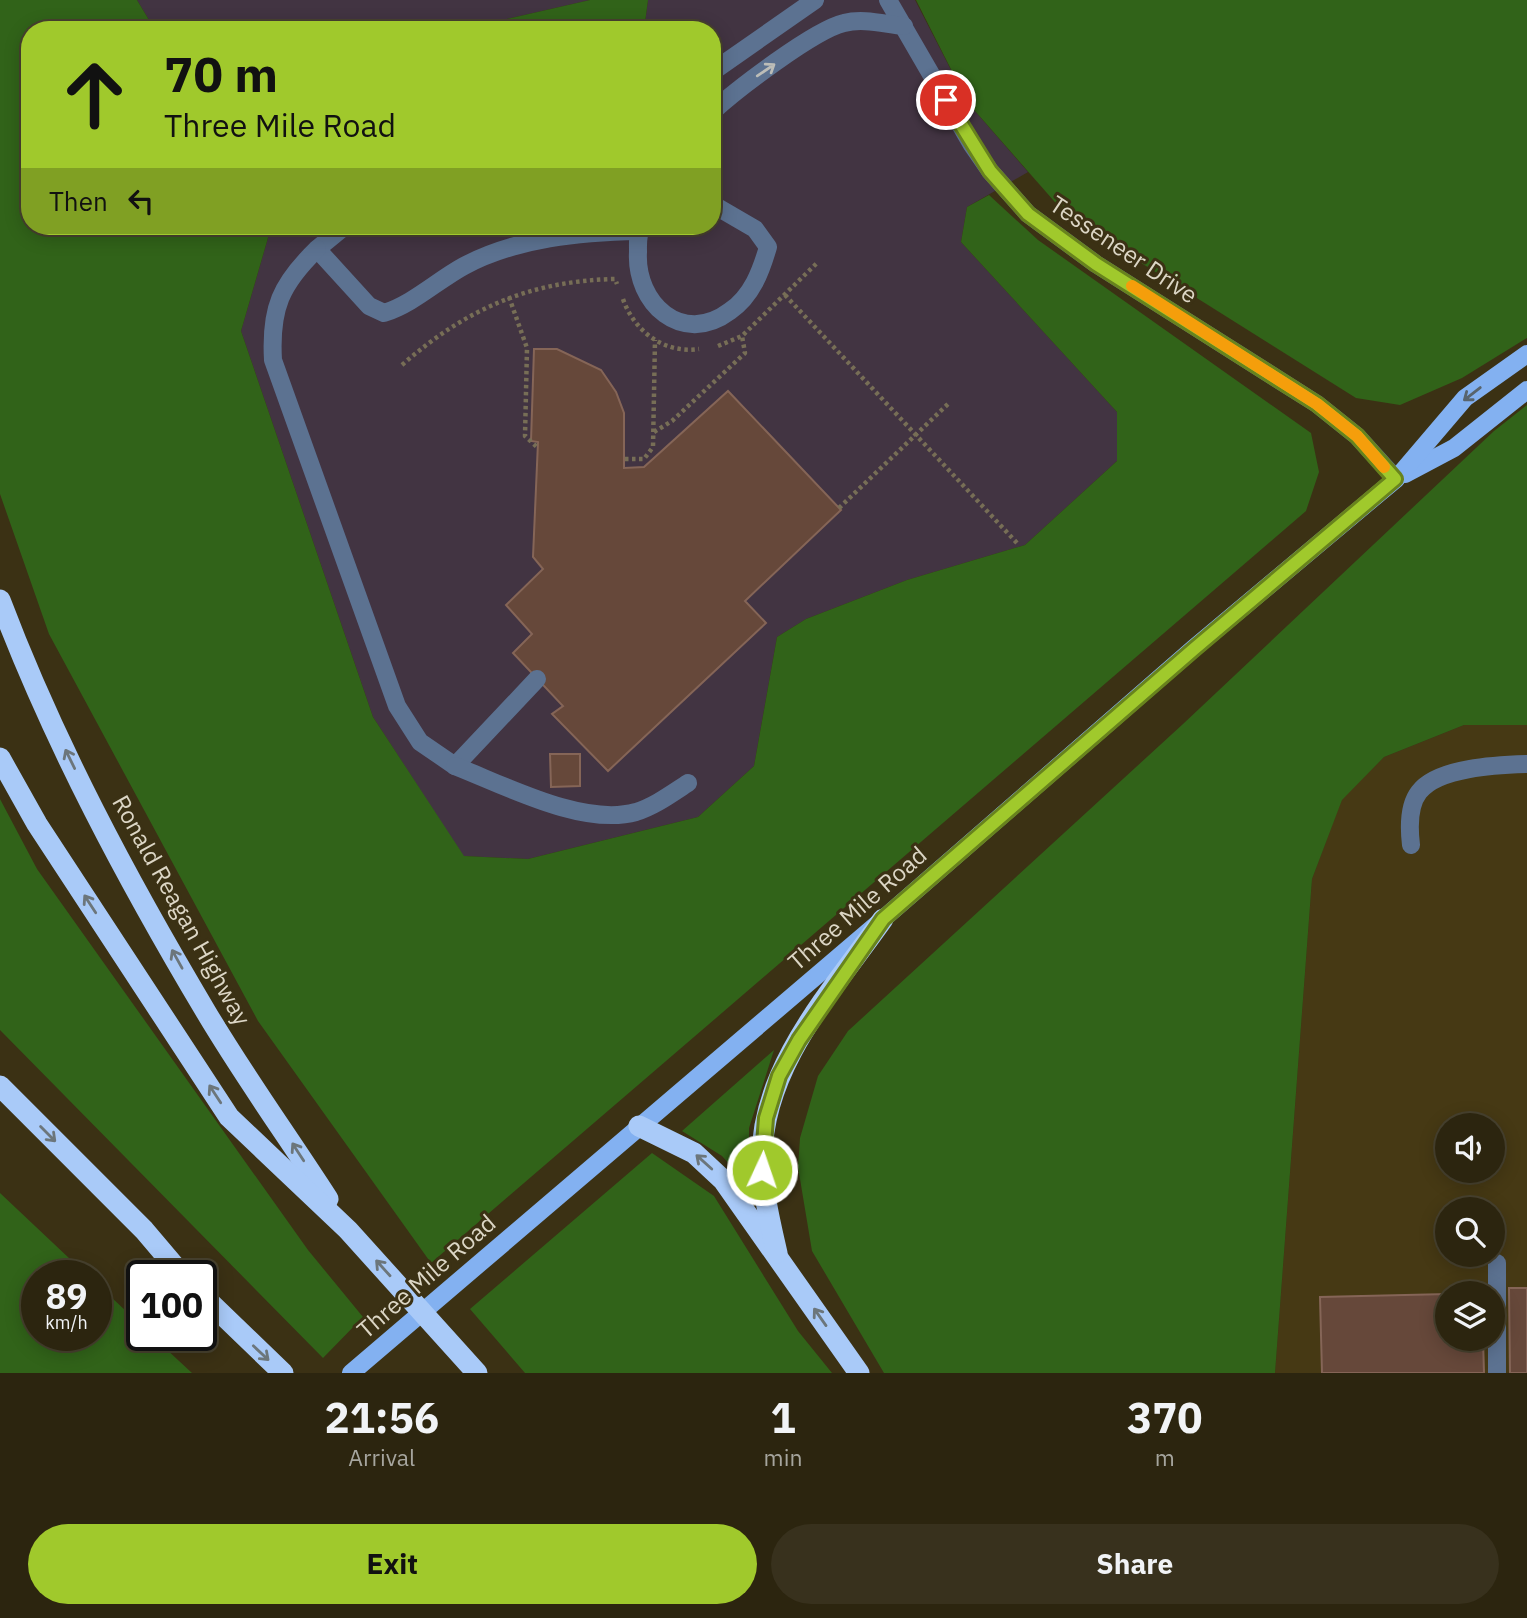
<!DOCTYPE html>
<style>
body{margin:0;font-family:"IBM Plex Sans",sans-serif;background:#38311d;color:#f1f3f6;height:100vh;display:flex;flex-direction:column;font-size:26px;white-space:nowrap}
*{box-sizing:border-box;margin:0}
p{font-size:23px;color:#a6a59e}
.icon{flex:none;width:38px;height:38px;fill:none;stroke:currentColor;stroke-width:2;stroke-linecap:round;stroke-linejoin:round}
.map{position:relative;height:1373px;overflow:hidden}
.sheet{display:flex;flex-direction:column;background:#2c250f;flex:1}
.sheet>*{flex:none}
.hud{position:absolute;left:21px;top:21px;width:700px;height:214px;border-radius:28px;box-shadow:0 4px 18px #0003,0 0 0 2px #48422f;background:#a0c92c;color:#111;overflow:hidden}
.tools{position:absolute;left:1435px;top:1113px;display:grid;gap:14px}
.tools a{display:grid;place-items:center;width:70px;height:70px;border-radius:50%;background:#2c250f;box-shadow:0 4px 18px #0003,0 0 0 2px #48422f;font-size:35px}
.speed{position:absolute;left:21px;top:1260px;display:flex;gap:14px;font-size:35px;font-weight:700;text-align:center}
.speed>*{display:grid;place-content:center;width:91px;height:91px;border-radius:50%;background:#2c250f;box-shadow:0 4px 18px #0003,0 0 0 2px #48422f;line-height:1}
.speed small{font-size:18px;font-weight:400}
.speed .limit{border:4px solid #111;border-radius:10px;background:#fff;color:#111}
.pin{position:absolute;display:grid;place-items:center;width:60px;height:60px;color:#fff;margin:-30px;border:4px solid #fff;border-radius:50%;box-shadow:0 2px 7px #0007}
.me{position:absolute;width:77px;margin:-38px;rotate:3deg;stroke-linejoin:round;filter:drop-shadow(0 0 5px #0008)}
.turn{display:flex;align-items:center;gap:24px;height:147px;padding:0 28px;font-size:32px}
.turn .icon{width:91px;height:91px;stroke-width:2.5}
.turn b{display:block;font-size:49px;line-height:60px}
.then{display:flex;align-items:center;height:66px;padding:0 28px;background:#0003;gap:14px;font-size:26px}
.eta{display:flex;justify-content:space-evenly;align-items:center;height:119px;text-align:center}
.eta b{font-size:42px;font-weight:700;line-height:49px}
.primary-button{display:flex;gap:14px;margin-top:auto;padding:14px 28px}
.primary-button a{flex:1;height:80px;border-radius:42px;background:#a0c92c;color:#111;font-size:28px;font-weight:700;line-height:80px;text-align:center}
.primary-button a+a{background:#38311d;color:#f1f3f6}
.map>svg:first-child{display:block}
.industrial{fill:#423442}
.built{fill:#463914;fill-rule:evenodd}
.green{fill:#316319}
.building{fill:#66483a;stroke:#856557;stroke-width:2}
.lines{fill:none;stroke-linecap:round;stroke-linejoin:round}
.path{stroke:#776e56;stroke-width:4.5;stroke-dasharray:3.5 3.5;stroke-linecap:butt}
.minor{stroke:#5c7291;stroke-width:18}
.major{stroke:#83b1f1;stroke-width:18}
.highway{stroke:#a9caf8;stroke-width:21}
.oneway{stroke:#bcbdb8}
.oneway2{stroke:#58646c}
.oneway3{stroke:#6c767b}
.route-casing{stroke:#68831d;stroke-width:18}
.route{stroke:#a0c92c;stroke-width:12}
.slow{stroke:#f59e0b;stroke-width:12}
.labels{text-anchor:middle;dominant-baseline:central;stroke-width:6;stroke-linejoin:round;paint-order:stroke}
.street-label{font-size:24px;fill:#dcd6c5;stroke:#3b3114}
</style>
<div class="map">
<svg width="1527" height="1373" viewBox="0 0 1527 1373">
<rect width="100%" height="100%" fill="#3b3114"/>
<g class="industrial">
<polygon points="137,0 590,0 459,30 155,30"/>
<polygon points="648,0 915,0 968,103 1028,172 967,207 961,242 1117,412 1117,461 1025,545 907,580 806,619 777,637 754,766 698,817 528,859 463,856 373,717 241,331 270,231 275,226 712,226 712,30 644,30"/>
</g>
<path class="built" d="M1464 725H1527V1373H1275L1312 879 1342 799 1384 757ZM1447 1125H1493V1171H1447ZM1447 1209H1493V1255H1447ZM1447 1293H1493V1339H1447Z"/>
<g class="green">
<polygon points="0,0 137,0 155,30 30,30 30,226 275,226 270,231 241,331 373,717 464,856 528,859 698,817 754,766 777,637 806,619 907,580 1025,545 1117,461 1117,412 961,242 967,207 989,195 1038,240 1311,433 1319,472 1306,511 431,1263 258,1021 49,634 0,494"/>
<polygon points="590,0 648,0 644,30 459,30"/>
<polygon points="916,0 1527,0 1527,338 1462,378 1400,405 1356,398 1068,217 968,103"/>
<polygon points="1527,405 1527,725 1464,725 1384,757 1342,800 1312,879 1275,1373 884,1373 812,1251 798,1167 800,1138 818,1076 848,1031 1183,724 1494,431"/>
<polygon points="0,799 37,869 308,1250 363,1317 323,1358 0,1030"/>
<polygon points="774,1050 749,1128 749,1186 722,1156 682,1131"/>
<polygon points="652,1153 714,1196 798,1331 832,1373 525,1373 470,1309"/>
<polygon points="0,1193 88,1276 37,1276 37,1335 96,1335 96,1283 142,1326 142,1335 151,1335 192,1373 0,1373"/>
</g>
<g class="building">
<polygon points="534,349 557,349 601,370 616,392 624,413 624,468 644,467 728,391 841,510 745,601 766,623 608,771 552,714 563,706 513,653 532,634 506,605 543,569 533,557 538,442 531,441"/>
<polygon points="550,754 580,754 580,786 551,787"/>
<polygon points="1509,1288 1527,1288 1527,1373 1510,1373"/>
<polygon points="1447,1294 1447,1339 1483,1339 1484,1373 1322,1373 1320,1297"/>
</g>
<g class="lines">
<g class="path">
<polyline points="785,295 1017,543"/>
<polyline points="509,297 527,348 525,436 538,448"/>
<path d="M623 299C634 331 664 354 699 349"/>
<polyline points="718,346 742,336 818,262"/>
<path d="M402 365C466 309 529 281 615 279L617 284"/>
<polyline points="654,432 672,421 745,353 742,336"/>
<polyline points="625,459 644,459 653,447 655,340"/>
<polyline points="839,508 949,403"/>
</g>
<g class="minor">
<polyline points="888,0 972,145 990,171 1028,214 1096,264 1317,404 1357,436 1396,479"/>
<polyline points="712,72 815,0"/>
<path d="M712 112C736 90 814 30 844 23 863 18 884 24 904 26"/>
<path d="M345 226 317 249 369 306 384 313C413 304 438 280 464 266 516 238 581 232 639 231"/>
<path d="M643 226C637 233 638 242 638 252 635 303 682 347 730 311 752 296 761 271 768 247L755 229 712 204"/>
<path d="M317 249C281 284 270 308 273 360L397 706 420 742 455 766 537 679"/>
<path d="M455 766C504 785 583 827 636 812 655 806 671 794 688 783"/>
<path d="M1411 845C1409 828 1408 806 1419 792 1438 767 1498 765 1527 764"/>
<polyline points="1497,1263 1497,1373"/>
</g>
<g class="major">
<polyline points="1405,474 1454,448 1527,390"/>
<polyline points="351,1373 883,919 1194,648 1396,479 1465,398 1527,354"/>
</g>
<g class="highway">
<path d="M0 600C54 743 128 881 206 1012 244 1076 288 1137 328 1199"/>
<polyline points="0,758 37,824 229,1117 348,1230 477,1373"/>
<polyline points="0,1086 144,1230 183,1276"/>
<polyline points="639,1126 694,1153 723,1180 859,1373"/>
<path d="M777 1253C770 1222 762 1190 762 1158 762 1066 833 990 883 919"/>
<polyline points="201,1294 283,1373"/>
</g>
</g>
<defs><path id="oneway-shaft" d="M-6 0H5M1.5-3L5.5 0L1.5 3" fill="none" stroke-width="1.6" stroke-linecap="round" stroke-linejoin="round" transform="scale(1.75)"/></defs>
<use class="oneway" href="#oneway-shaft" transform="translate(766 70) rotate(-34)"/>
<use class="oneway2" href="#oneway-shaft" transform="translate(1472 394) rotate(142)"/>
<g class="oneway3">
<use href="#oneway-shaft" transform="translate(70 759) rotate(-116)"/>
<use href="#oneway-shaft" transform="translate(90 904) rotate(-123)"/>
<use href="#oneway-shaft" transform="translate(177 959) rotate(-119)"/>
<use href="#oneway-shaft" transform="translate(215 1094) rotate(-123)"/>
<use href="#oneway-shaft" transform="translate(48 1134) rotate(45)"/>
<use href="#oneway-shaft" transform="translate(298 1152) rotate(-123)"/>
<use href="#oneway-shaft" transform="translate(704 1162) rotate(-138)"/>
<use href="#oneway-shaft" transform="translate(383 1268) rotate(-132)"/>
<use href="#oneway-shaft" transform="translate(820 1317) rotate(-125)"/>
<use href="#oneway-shaft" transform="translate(261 1353) rotate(43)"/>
</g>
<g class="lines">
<g class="route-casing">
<polyline id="route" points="762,1170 766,1118 779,1076 799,1040 883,919 1194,649 1395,479 1357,436 1317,404 1096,264 1028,214 990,171 946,100"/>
</g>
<use href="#route" class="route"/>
<polyline class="slow" points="1132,286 1317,404 1357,436 1384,467"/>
</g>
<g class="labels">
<g class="street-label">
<text transform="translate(1124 249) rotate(34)">Tesseneer Drive</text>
<text transform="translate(857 908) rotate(-41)">Three Mile Road</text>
<text transform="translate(182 910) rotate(61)">Ronald Reagan Highway</text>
<text transform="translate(426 1276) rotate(-41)">Three Mile Road</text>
</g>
</g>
</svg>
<div class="tools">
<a><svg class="icon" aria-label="sound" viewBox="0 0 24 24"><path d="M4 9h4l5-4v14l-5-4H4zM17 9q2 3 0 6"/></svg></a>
<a><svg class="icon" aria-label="search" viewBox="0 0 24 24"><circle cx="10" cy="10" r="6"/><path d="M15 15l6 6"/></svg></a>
<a><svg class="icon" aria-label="layers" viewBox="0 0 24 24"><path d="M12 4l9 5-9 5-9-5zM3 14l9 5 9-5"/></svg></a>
</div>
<div class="speed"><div>89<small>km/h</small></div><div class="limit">100</div></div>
<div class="pin" style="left:946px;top:100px;background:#d93025"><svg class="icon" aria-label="arrive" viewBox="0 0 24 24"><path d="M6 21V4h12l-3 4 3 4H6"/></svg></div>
<svg class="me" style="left:762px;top:1170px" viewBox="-20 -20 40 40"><circle r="17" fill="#a0c92c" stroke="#fff" stroke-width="3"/><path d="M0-11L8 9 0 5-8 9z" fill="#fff"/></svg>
<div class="hud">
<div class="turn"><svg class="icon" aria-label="ahead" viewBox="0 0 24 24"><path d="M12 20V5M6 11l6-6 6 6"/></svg><div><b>70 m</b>Three Mile Road</div></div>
<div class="then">Then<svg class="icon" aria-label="left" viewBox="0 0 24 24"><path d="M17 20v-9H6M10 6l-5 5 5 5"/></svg></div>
</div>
</div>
<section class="sheet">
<div class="eta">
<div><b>21:56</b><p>Arrival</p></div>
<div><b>1</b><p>min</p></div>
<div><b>370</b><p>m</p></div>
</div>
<div class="primary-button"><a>Exit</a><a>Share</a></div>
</section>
